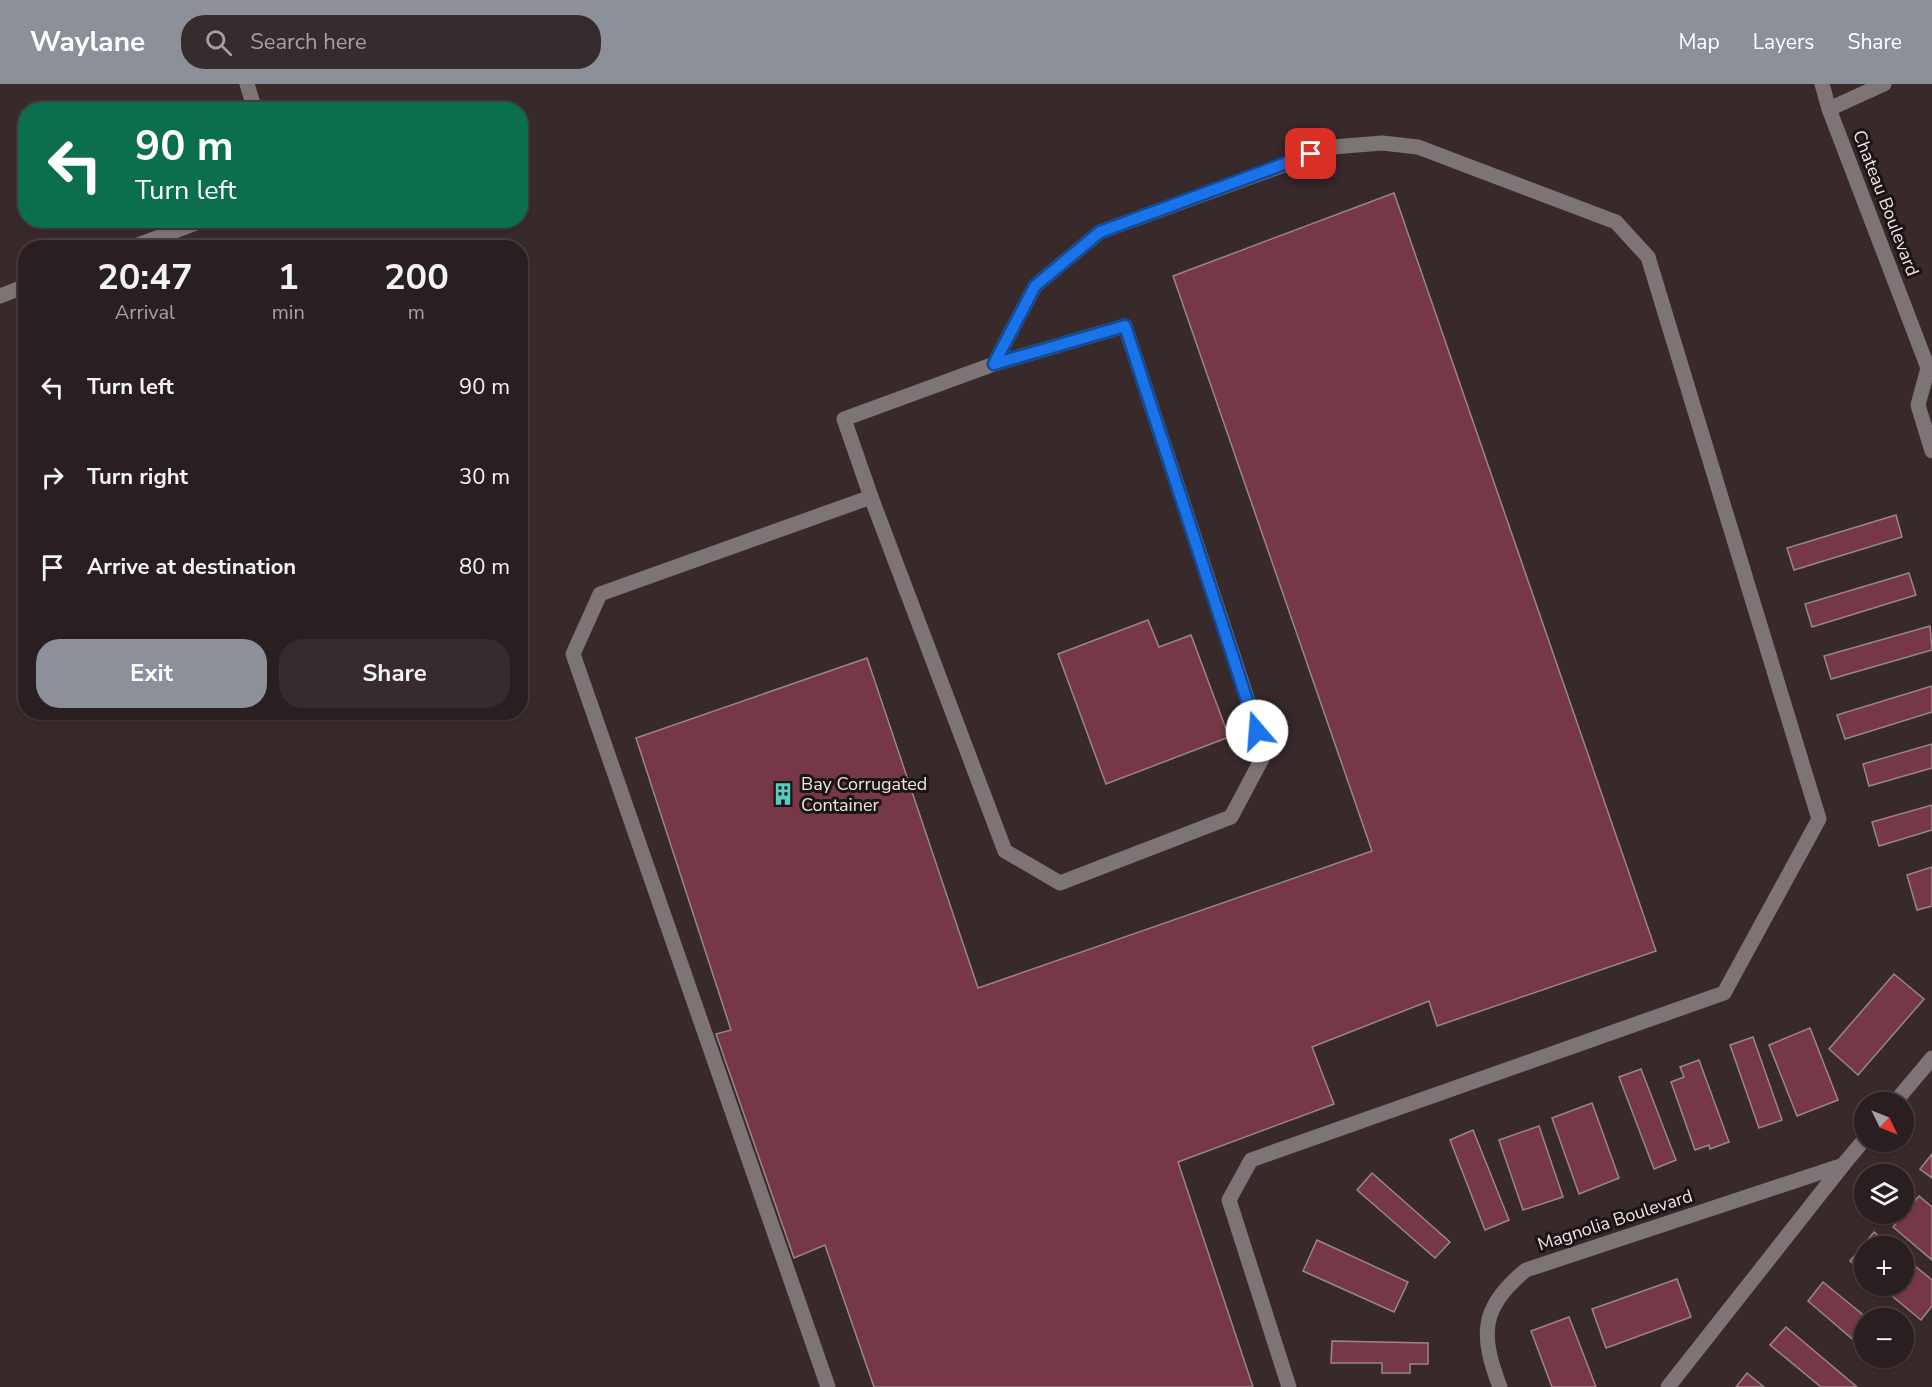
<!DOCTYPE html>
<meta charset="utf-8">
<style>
body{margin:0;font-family:"Nunito Sans",sans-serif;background:#362c2d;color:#f1f3f6;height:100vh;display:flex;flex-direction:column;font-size:22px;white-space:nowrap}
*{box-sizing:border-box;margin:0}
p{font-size:20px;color:#a5a2a5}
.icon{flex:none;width:33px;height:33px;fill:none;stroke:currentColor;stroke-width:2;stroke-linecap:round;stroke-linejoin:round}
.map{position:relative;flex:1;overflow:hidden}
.sheet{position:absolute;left:18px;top:156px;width:510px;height:480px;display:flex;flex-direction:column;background:#2a1f20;border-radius:24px;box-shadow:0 2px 4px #0004,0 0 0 2px #463d3e}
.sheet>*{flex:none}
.hud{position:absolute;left:18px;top:18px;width:510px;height:126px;border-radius:24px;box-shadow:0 2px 4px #0004,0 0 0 2px #463d3e;background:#0b6e4f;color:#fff;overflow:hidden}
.needle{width:39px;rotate:133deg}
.buttons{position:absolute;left:1854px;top:1008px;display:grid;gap:12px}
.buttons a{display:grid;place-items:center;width:60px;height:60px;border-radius:50%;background:#2a1f20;box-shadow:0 2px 4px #0004,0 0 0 2px #463d3e;font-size:30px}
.pin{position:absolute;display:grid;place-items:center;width:51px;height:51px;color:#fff;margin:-26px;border-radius:12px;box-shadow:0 3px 9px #0006}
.me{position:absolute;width:66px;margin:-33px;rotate:342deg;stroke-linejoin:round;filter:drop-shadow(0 0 4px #0008)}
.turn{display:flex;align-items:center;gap:21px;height:126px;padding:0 18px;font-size:27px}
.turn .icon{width:78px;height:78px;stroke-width:2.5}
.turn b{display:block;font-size:42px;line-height:51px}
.eta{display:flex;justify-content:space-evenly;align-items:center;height:102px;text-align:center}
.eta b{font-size:36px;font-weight:700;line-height:42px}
.action{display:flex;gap:12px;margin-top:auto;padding:12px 18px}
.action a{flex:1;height:69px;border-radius:24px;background:#8c9099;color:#fff;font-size:24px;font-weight:700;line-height:69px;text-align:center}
.action a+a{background:#362c2d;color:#f1f3f6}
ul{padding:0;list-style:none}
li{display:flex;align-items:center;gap:18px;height:90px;padding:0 18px}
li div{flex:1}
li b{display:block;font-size:22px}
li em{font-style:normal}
header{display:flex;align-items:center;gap:36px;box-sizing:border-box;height:84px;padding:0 30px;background:#8c9099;color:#fff}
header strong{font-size:28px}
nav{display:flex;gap:33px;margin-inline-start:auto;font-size:21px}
.search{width:420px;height:54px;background:#362c2d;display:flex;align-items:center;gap:15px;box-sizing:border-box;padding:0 21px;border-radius:24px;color:#a5a2a5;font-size:22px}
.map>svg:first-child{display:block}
.building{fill:#763846;stroke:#998689;stroke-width:1.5}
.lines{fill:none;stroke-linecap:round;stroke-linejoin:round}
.minor{stroke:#7d7476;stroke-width:15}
.route-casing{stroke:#114b97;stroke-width:15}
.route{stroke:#1a73e8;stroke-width:10}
.labels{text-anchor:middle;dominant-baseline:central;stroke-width:6;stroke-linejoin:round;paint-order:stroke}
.street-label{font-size:18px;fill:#eee3e5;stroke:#1b1415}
.poi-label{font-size:18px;fill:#eee3e5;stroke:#1b1415;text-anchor:start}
</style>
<header>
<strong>Waylane</strong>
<div class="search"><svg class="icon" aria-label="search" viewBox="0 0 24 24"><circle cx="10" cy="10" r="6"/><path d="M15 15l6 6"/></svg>Search here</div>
<nav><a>Map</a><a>Layers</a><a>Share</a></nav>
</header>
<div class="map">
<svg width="1932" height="1303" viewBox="0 0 1932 1303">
<rect width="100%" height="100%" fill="#38292b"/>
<g class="building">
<polygon points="1394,109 1656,867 1437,942 1429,917 1312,963 1334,1020 1178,1078 1253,1303 874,1303 825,1161 794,1174 716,950 731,946 636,654 867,574 978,904 1372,767 1173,192"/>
<polygon points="1896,431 1902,453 1794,486 1787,464"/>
<polygon points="1909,489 1916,511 1812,543 1805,520"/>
<polygon points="1148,536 1159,563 1191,551 1229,653 1106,700 1058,570"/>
<polygon points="1930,542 1932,566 1831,595 1824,572"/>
<polygon points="1932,602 1932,628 1845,655 1837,631"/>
<polygon points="1932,660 1932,684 1869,702 1863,680"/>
<polygon points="1932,721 1932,746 1879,762 1872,738"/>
<polygon points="1932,783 1932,822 1917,826 1907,791"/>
<polygon points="1894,890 1924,915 1858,991 1829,965"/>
<polygon points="1810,944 1838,1016 1797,1032 1769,961"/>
<polygon points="1753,953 1782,1036 1759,1044 1730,961"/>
<polygon points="1699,976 1729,1058 1710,1065 1709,1061 1695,1066 1671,998 1684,993 1680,983"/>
<polygon points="1641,985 1676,1076 1654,1085 1619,993"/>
<polygon points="1592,1019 1619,1094 1579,1110 1552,1034"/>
<polygon points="1539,1042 1563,1113 1523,1126 1499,1056"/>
<polygon points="1473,1046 1509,1136 1485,1146 1450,1056"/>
<polygon points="1932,1070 1932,1094 1920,1085"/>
<polygon points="1372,1089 1450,1158 1435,1174 1357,1106"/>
<polygon points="1919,1112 1932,1123 1932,1176 1893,1143"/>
<polygon points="1874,1148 1891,1162 1864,1162 1864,1189 1850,1177"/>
<polygon points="1317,1156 1408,1198 1394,1228 1303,1187"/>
<polygon points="1904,1173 1932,1196 1932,1222 1921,1236 1880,1202 1904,1202"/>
<polygon points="1677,1195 1691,1233 1606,1264 1592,1225"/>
<polygon points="1823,1198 1867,1234 1864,1234 1864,1265 1808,1217"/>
<polygon points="1569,1233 1596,1303 1552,1303 1531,1247"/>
<polygon points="1786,1243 1857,1303 1821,1303 1770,1261"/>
<polygon points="1332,1257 1428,1259 1428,1280 1410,1280 1410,1289 1382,1289 1382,1279 1331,1279"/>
<polygon points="1875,1274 1891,1274 1884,1281"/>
<polygon points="1747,1289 1764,1303 1736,1303"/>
</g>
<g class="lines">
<g class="minor">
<polyline points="247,0 255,26"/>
<polyline points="1822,0 1829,25 1928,284 1932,288"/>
<polyline points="1829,25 1884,0"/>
<polyline points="130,164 204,136"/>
<polyline points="0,212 26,202"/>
<polygon points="1125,242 1265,669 1231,733 1060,799 1005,767 871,413 844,335 994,280"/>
<polyline points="994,280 1035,202 1100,148 1333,63 1382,59 1418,63 1616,138 1648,173 1819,735 1724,909 1251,1076 1229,1116 1289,1303"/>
<polyline points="1928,284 1918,321 1932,367"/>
<polyline points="1895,1018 1932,974"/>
<polyline points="1843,1081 1864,1056"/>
<polyline points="828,1303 573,570 600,510 871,413"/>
<path d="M1500 1303C1480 1251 1480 1223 1526 1186L1843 1081 1668 1303"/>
</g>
</g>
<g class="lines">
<g class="route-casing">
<polyline id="route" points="1257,647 1125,242 994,280 1035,202 1100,148 1311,70"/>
</g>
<use href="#route" class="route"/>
</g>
<defs>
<g id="building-bare" transform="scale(1.8)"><path d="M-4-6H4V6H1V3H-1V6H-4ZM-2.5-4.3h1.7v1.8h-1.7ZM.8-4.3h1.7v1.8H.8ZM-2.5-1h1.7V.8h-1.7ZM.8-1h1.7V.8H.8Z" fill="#56cec3" stroke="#1b1415" stroke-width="2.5" paint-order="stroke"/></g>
</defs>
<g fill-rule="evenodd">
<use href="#building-bare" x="783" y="710"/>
</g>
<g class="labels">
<g class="street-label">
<text transform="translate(1886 119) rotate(69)">Chateau Boulevard</text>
<text transform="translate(1615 1136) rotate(-18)">Magnolia Boulevard</text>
</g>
<g class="poi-label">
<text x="801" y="700">Bay Corrugated<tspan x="801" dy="21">Container</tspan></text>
</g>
</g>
</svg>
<div class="buttons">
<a><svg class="needle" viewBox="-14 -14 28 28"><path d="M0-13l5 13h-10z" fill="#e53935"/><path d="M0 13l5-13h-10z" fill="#a5a2a5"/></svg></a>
<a><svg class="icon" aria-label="layers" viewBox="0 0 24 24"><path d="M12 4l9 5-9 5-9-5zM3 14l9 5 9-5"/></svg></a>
<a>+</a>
<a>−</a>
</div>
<div class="pin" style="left:1311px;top:70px;background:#d93025"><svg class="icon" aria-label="arrive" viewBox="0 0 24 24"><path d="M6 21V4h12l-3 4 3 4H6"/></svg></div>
<svg class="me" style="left:1257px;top:647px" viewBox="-20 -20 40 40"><circle r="19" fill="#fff"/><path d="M0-13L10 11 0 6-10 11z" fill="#1a73e8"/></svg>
<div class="hud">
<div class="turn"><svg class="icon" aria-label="left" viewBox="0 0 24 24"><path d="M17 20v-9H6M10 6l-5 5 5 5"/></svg><div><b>90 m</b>Turn left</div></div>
</div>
<section class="sheet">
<div class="eta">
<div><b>20:47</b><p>Arrival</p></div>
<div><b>1</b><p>min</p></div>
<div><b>200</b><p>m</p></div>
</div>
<ul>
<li><svg class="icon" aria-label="left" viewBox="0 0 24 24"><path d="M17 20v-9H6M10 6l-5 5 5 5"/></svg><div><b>Turn left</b></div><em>90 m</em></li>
<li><svg class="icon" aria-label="right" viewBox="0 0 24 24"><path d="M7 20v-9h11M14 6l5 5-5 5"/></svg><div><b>Turn right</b></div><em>30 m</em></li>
<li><svg class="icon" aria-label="arrive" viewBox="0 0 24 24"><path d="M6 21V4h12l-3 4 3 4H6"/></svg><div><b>Arrive at destination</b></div><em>80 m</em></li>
</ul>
<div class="action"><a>Exit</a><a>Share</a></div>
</section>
</div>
